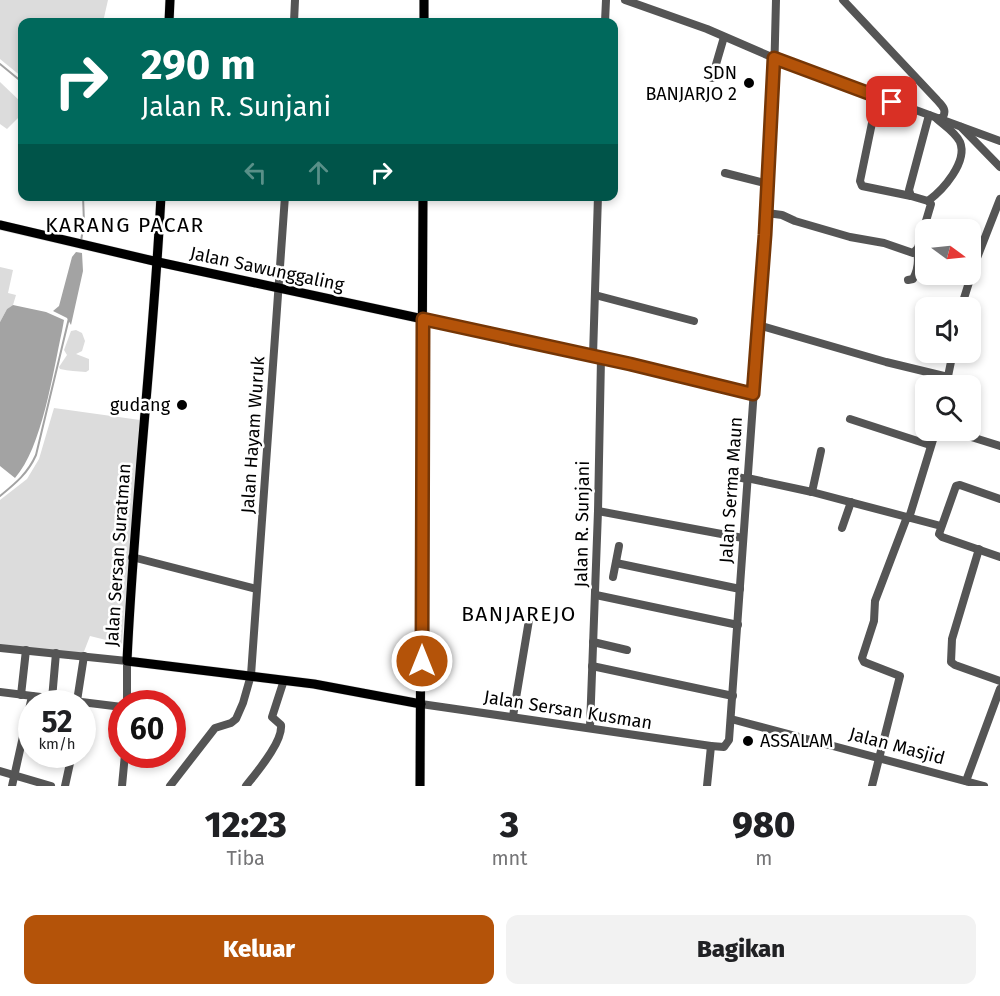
<!DOCTYPE html>
<html lang="id">
<style>
body{margin:0;font-family:"Fira Sans",sans-serif;background:#f2f2f2;color:#202124;height:100vh;display:flex;flex-direction:column;font-size:22px;white-space:nowrap}
*{box-sizing:border-box;margin:0}
p{font-size:20px;color:#757577}
.icon{flex:none;width:33px;height:33px;fill:none;stroke:currentColor;stroke-width:2;stroke-linecap:round;stroke-linejoin:round}
.map{position:relative;height:786px;overflow:hidden}
.side{display:flex;flex-direction:column;background:#fff;flex:1}
.side>*{flex:none}
.banner{position:absolute;left:18px;top:18px;width:600px;height:183px;border-radius:12px;box-shadow:0 3px 9px #0003;background:#00695c;color:#fff;overflow:hidden}
.needle{width:39px;rotate:105deg}
.buttons{position:absolute;left:915px;top:219px;display:grid;gap:12px}
.buttons a{display:grid;place-items:center;width:66px;height:66px;border-radius:12px;background:#fff;box-shadow:0 3px 9px #0003;font-size:30px}
.speed{position:absolute;left:18px;top:690px;display:flex;gap:12px;font-size:30px;font-weight:700;text-align:center}
.speed>*{display:grid;place-content:center;width:78px;height:78px;border-radius:50%;background:#fff;box-shadow:0 3px 9px #0003;line-height:1}
.speed small{font-size:15px;font-weight:400}
.speed .limit{border:9px solid #d22;background:#fff;color:#111}
.pin{position:absolute;display:grid;place-items:center;width:51px;height:51px;color:#fff;margin:-26px;border-radius:12px;box-shadow:0 3px 9px #0006}
.me{position:absolute;width:66px;margin:-33px;rotate:0deg;stroke-linejoin:round;filter:drop-shadow(0 0 4px #0008)}
.turn{display:flex;align-items:center;gap:21px;height:126px;padding:0 24px;font-size:27px}
.turn .icon{width:78px;height:78px;stroke-width:2.5}
.turn b{display:block;font-size:42px;line-height:51px}
.lanes{display:flex;align-items:center;height:57px;padding:0 24px;background:#0003;justify-content:center;gap:30px;direction:ltr}
.lanes .off{opacity:.35}
.eta{display:flex;justify-content:space-evenly;align-items:center;height:102px;text-align:center}
.eta b{font-size:36px;font-weight:800;line-height:42px}
.cta{display:flex;gap:12px;margin-top:auto;padding:12px 24px}
.cta a{flex:1;height:69px;border-radius:12px;background:#b45309;color:#fff;font-size:24px;font-weight:800;line-height:69px;text-align:center}
.cta a+a{background:#f2f2f2;color:#202124}
.map>svg:first-child{display:block}
.green{fill:#dcdcdc}
.water{fill:#a3a3a3}
.lines{fill:none;stroke-linecap:round;stroke-linejoin:round}
.stream{stroke:#a3a3a3;stroke-width:2}
.major-casing{stroke:#dbdbdb;stroke-width:10}
.minor{stroke:#555;stroke-width:8}
.major{stroke:#000;stroke-width:9}
.route-casing{stroke:#753606;stroke-width:15}
.route{stroke:#b45309;stroke-width:10}
.poi-dot{fill:#000;stroke:#fff;stroke-width:2}
.labels{text-anchor:middle;dominant-baseline:central;stroke-width:5;stroke-linejoin:round;paint-order:stroke}
.poi-label{font-size:18px;fill:#000;stroke:#fff;text-anchor:end}
.street-label{font-size:18px;fill:#000;stroke:#fff}
.quarter-label{font-size:21px;letter-spacing:1.5px;fill:#000;stroke:#fff}
</style>
<div class="map">
<svg width="1000" height="786" viewBox="0 0 1000 786">
<rect width="100%" height="100%" fill="#fff"/>
<g class="green">
<polygon points="0,0 108,0 103,22 22,22 22,77 0,59"/>
<polygon points="0,82 22,103 22,114 7,129 0,124"/>
<polygon points="0,267 13,270 8,293 16,295 13,305 7,309 0,322"/>
<path d="M76 330 82 333 85 341 82 351 76 354 89 359V370L86 372C77 371 69 371 60 369L59 367 67 355 64 350 71 331Z"/>
<polygon points="54,408 140,420 122,644 90,636 83,654 0,645 0,500 27,479 39,459"/>
</g>
<g class="water">
<polygon points="76,252 82,253 83,271 71,325 67,318 53,311 59,306 72,257"/>
<path d="M13 305 46 312 64 320 62 331C53 372 42 448 15 478L0 466V322L7 309Z"/>
</g>
<g class="lines">
<g class="stream">
<polyline points="0,64 22,82"/>
<polyline points="81,241 84,223 83,196"/>
<path d="M0 496C16 483 28 473 36 455L69 318"/>
</g>
<g class="major-casing">
<g id="major">
<polyline points="169,22 170,0"/>
<polyline points="424,22 424,0"/>
<path d="M161 196C153 352 134 506 127 661L314 684 421 704"/>
<polyline points="0,225 158,262 423,319"/>
<polyline points="420,786 423,196"/>
</g>
</g>
<g class="minor">
<polyline points="625,0 707,29 774,58 1000,141"/>
<path d="M843 0 937 100C942 106 947 109 943 117L940 118"/>
<polyline points="294,22 295,0"/>
<polyline points="605,22 606,0"/>
<polyline points="712,78 724,37"/>
<polyline points="872,123 860,181 862,186 911,196"/>
<polyline points="961,127 1000,167"/>
<polyline points="725,173 768,184"/>
<path d="M928 201C943 190 968 162 960 142 956 133 944 125 937 119"/>
<polyline points="767,213 782,215 795,221 850,237 884,243 913,253 918,248 931,204 928,201 911,196 909,190 929,115"/>
<path d="M908 280 913 279C918 270 919 261 917 251"/>
<polyline points="595,295 694,321"/>
<polyline points="961,308 975,263 1000,199"/>
<polyline points="423,319 630,364 753,394"/>
<polyline points="758,325 886,362 948,377"/>
<polyline points="593,356 598,196"/>
<polyline points="946,386 953,352"/>
<polyline points="850,419 930,445"/>
<polyline points="949,430 1000,446"/>
<polyline points="732,476 747,479"/>
<polyline points="747,478 812,492 941,526"/>
<polyline points="812,492 821,451"/>
<polyline points="1000,499 960,485 956,486 939,534 942,537 1000,557"/>
<polyline points="598,511 743,538"/>
<polyline points="909,518 936,430"/>
<polyline points="842,528 851,502"/>
<polyline points="979,549 952,639 951,662 955,665 1000,681"/>
<polyline points="132,557 256,589"/>
<polyline points="616,563 740,589"/>
<polyline points="613,577 619,546"/>
<polyline points="596,595 738,625"/>
<polyline points="593,642 627,650"/>
<polyline points="0,648 127,661 127,704"/>
<polyline points="592,666 733,696"/>
<polyline points="0,692 122,707"/>
<polyline points="21,695 26,650"/>
<polyline points="52,699 56,653"/>
<polyline points="77,701 84,656"/>
<polyline points="421,704 711,746 724,747 729,740 768,193 773,118 776,0"/>
<polyline points="513,716 530,614"/>
<polyline points="731,719 984,786"/>
<polyline points="590,727 598,511 601,358"/>
<polyline points="0,771 51,786"/>
<polyline points="966,781 1000,689"/>
<polyline points="12,786 32,696"/>
<polyline points="65,786 72,754"/>
<polyline points="122,786 125,754"/>
<polyline points="170,786 215,728 231,723 236,719 243,703 251,675 285,196"/>
<path d="M246 786C256 773 283 742 281 725L272 717 284 680"/>
<polyline points="707,786 711,746"/>
<polyline points="872,786 900,676 864,662 862,658 874,621 875,601 907,517"/>
</g>
<use href="#major" class="major"/>
</g>
<g class="lines">
<g class="route-casing">
<polyline id="route" points="422,661 423,319 630,364 753,394 765,235 774,58 892,102"/>
</g>
<use href="#route" class="route"/>
</g>
<g class="poi-dot">
<circle cx="749" cy="83" r="6"/>
<circle cx="182" cy="405" r="6"/>
<circle cx="748" cy="741" r="6"/>
</g>
<g class="labels">
<g class="poi-label">
<text x="737" y="73">SDN<tspan x="737" dy="21">BANJARJO 2</tspan></text>
<text x="170" y="405">gudang</text>
<text x="760" y="741" text-anchor="start">ASSALAM</text>
</g>
<g class="street-label">
<text transform="translate(267 269) rotate(12)">Jalan Sawunggaling</text>
<text transform="translate(253 435) rotate(-86)">Jalan Hayam Wuruk</text>
<text transform="translate(731 490) rotate(-86)">Jalan Serma Maun</text>
<text transform="translate(582 524) rotate(-89)">Jalan R. Sunjani</text>
<text transform="translate(118 555) rotate(-86)">Jalan Sersan Suratman</text>
<text transform="translate(568 710) rotate(9)">Jalan Sersan Kusman</text>
<text transform="translate(897 746) rotate(15)">Jalan Masjid</text>
</g>
<g class="quarter-label">
<text x="125" y="225">KARANG PACAR</text>
<text x="519" y="614">BANJAREJO</text>
</g>
</g>
</svg>
<div class="buttons">
<a><svg class="needle" viewBox="-14 -14 28 28"><path d="M0-13l5 13h-10z" fill="#e53935"/><path d="M0 13l5-13h-10z" fill="#757577"/></svg></a>
<a><svg class="icon" aria-label="sound" viewBox="0 0 24 24"><path d="M4 9h4l5-4v14l-5-4H4zM17 9q2 3 0 6"/></svg></a>
<a><svg class="icon" aria-label="search" viewBox="0 0 24 24"><circle cx="10" cy="10" r="6"/><path d="M15 15l6 6"/></svg></a>
</div>
<div class="speed"><div>52<small>km/h</small></div><div class="limit">60</div></div>
<div class="pin" style="left:892px;top:102px;background:#d93025"><svg class="icon" aria-label="arrive" viewBox="0 0 24 24"><path d="M6 21V4h12l-3 4 3 4H6"/></svg></div>
<svg class="me" style="left:422px;top:661px" viewBox="-20 -20 40 40"><circle r="17" fill="#b45309" stroke="#fff" stroke-width="3"/><path d="M0-11L8 9 0 5-8 9z" fill="#fff"/></svg>
<div class="banner">
<div class="turn"><svg class="icon" aria-label="right" viewBox="0 0 24 24"><path d="M7 20v-9h11M14 6l5 5-5 5"/></svg><div><b>290 m</b>Jalan R. Sunjani</div></div>
<div class="lanes"><svg class="icon off" aria-label="left" viewBox="0 0 24 24"><path d="M17 20v-9H6M10 6l-5 5 5 5"/></svg><svg class="icon off" aria-label="ahead" viewBox="0 0 24 24"><path d="M12 20V5M6 11l6-6 6 6"/></svg><svg class="icon" aria-label="right" viewBox="0 0 24 24"><path d="M7 20v-9h11M14 6l5 5-5 5"/></svg></div>
</div>
</div>
<section class="side">
<div class="eta">
<div><b>12:23</b><p>Tiba</p></div>
<div><b>3</b><p>mnt</p></div>
<div><b>980</b><p>m</p></div>
</div>
<div class="cta"><a>Keluar</a><a>Bagikan</a></div>
</section>
